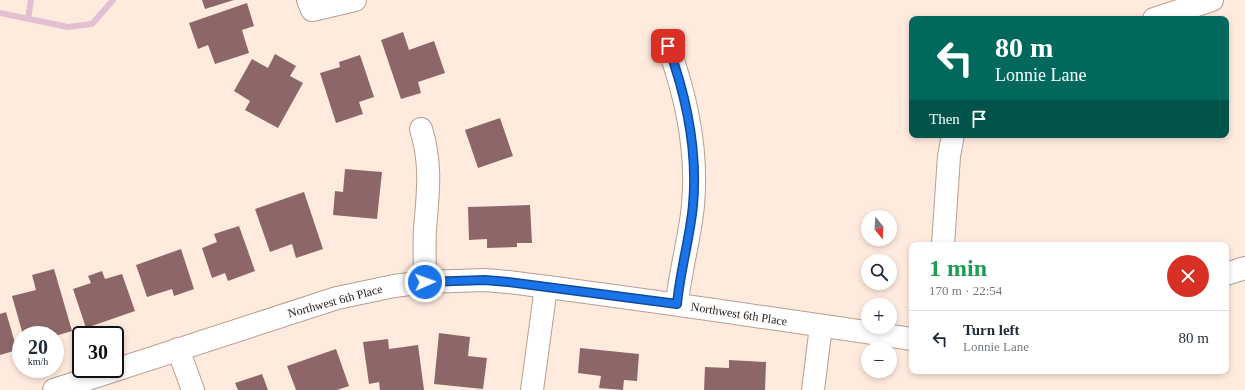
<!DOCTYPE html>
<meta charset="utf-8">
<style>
body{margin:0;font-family:"Times New Roman",serif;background:#f6f6f7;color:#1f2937;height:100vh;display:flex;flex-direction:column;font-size:15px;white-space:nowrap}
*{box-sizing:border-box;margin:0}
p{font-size:13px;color:#747a83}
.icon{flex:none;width:22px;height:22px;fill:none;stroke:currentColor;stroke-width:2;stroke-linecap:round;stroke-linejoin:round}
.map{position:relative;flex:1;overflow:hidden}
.details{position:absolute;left:909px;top:242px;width:320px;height:132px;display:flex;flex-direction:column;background:#fff;border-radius:8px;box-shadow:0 2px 6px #0003}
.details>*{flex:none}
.guide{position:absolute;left:909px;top:16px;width:320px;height:122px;border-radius:8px;box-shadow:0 2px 6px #0003;background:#00695c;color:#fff;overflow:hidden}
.needle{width:26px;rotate:162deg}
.fabs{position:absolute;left:861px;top:210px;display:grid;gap:8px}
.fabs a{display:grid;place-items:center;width:36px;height:36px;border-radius:50%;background:#fff;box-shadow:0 2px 6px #0003;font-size:20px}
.speed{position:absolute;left:12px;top:326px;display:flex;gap:8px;font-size:20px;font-weight:700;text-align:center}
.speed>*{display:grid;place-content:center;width:52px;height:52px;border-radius:50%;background:#fff;box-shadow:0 2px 6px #0003;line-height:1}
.speed small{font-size:10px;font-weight:400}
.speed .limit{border:2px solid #111;border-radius:6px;background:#fff;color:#111}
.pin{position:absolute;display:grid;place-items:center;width:34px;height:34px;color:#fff;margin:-17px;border-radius:8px;box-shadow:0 2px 6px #0006}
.me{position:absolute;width:44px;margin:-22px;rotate:88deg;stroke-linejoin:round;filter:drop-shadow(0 0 3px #0008)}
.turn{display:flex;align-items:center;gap:14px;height:84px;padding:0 20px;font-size:18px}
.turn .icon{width:52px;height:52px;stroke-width:2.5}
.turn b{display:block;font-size:28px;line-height:34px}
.then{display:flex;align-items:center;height:38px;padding:0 20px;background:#0003;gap:8px;font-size:15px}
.round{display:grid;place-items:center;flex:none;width:42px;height:42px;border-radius:21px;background:#f6f6f7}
.head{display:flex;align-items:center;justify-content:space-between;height:68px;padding:0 20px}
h1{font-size:24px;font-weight:600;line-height:30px;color:#1e9e55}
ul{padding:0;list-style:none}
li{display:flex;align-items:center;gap:12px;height:56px;padding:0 20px;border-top:1px solid #e0e1e3}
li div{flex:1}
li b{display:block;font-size:15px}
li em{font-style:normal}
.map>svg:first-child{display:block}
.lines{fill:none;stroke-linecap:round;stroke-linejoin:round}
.stream{stroke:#e3bfd2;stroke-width:6}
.building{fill:#8d6767}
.street-casing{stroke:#b79e90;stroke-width:24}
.street{stroke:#fff;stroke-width:22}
.route-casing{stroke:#114b97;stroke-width:10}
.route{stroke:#1a73e8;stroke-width:7}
.labels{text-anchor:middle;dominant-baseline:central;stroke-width:3;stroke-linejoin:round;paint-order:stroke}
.street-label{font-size:12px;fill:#271e19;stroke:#fcfcfc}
</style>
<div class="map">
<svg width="1245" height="390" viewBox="0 0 1245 390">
<rect width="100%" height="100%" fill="#ffeade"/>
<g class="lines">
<g class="stream">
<polyline points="0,13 68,27 92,24 113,0"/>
<polyline points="28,19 31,0"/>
</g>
</g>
<g class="building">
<polygon points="202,0 234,0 205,9"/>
<polygon points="247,3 254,26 242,30 249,53 215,64 208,45 198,49 189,23"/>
<polygon points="403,32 409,50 434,41 445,73 418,82 421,93 401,99 381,40"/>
<polygon points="275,54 296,66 290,76 303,83 278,128 245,110 250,101 234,91 252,59 268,68"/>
<polygon points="360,55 374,97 359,102 363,114 336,123 320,73 340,67 339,62"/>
<polygon points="500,118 513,156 478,168 465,130"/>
<polygon points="345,169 382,172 377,219 333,215 335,191 343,192"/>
<polygon points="304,192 323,249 296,258 292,244 270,252 255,209"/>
<polygon points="530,205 532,243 517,243 517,247 487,248 487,239 469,240 468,207"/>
<polygon points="239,226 255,271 228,281 225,273 212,278 202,248 217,242 214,234"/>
<polygon points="181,249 194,289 174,296 172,289 147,297 136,265"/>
<polygon points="54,269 72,331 55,336 51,335 48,327 23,335 12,296 36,290 32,275"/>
<polygon points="102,271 105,279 122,274 135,311 86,328 73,289 91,283 88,276"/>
<polygon points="6,312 17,350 0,355 0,314"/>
<polygon points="439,333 470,337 468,356 487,358 483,389 434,384"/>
<polygon points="388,339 389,349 418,345 424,390 380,390 379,382 369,384 363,342"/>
<polygon points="580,348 639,354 637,381 624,380 623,390 599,388 601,376 578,373"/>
<polygon points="336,349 349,386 337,390 296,390 287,366"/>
<polygon points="729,360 766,362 765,390 704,390 705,367 729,368"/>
<polygon points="262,374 268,390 238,390 235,383"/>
</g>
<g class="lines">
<g class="street-casing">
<g id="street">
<polyline points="308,0 312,10 355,0"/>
<polyline points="1154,19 1212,0"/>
<path d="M668 46C687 98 698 150 693 205 690 238 680 271 677 304"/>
<path d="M421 129C432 164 428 193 425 229 424 247 425 264 425 282"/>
<polyline points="943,245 949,156 953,135"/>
<polyline points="1226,274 1245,268"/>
<polyline points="178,349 193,390"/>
<path d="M54 390 337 298 394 286 425 282 485 280 508 282C643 299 777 319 912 339"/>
<polyline points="532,390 546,287"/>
<polyline points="813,390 821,326"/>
</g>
</g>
<use href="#street" class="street"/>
</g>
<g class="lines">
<g class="route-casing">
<path id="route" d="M425 282 485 280 508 282 677 304C680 271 690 238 693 205 698 150 687 98 668 46"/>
</g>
<use href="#route" class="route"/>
</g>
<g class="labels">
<g class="street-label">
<text transform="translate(335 301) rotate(-15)">Northwest 6th Place</text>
<text transform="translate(739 314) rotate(9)">Northwest 6th Place</text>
</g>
</g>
</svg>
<div class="fabs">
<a><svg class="needle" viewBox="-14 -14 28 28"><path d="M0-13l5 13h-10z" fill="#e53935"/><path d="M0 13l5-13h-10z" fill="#747a83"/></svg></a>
<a><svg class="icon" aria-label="search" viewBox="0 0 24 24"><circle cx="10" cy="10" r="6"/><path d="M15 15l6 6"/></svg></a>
<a>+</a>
<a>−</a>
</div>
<div class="speed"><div>20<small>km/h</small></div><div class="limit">30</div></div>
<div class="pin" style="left:668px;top:46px;background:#d93025"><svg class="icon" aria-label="arrive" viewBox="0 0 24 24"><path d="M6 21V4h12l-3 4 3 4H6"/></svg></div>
<svg class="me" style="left:425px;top:282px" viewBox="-20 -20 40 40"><circle r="17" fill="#1a73e8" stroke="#fff" stroke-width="3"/><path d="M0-11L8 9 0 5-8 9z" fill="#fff"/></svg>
<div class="guide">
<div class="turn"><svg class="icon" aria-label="left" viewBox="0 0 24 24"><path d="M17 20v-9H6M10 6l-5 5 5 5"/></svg><div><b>80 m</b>Lonnie Lane</div></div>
<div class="then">Then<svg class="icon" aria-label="arrive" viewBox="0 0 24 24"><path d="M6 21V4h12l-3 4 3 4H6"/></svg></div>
</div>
<section class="details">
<div class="head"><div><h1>1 min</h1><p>170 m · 22:54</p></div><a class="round" style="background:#d93025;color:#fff"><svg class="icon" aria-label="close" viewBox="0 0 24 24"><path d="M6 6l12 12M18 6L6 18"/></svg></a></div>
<ul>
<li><svg class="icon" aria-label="left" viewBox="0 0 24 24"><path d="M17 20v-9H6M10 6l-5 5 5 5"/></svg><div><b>Turn left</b><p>Lonnie Lane</p></div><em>80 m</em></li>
</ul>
</section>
</div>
